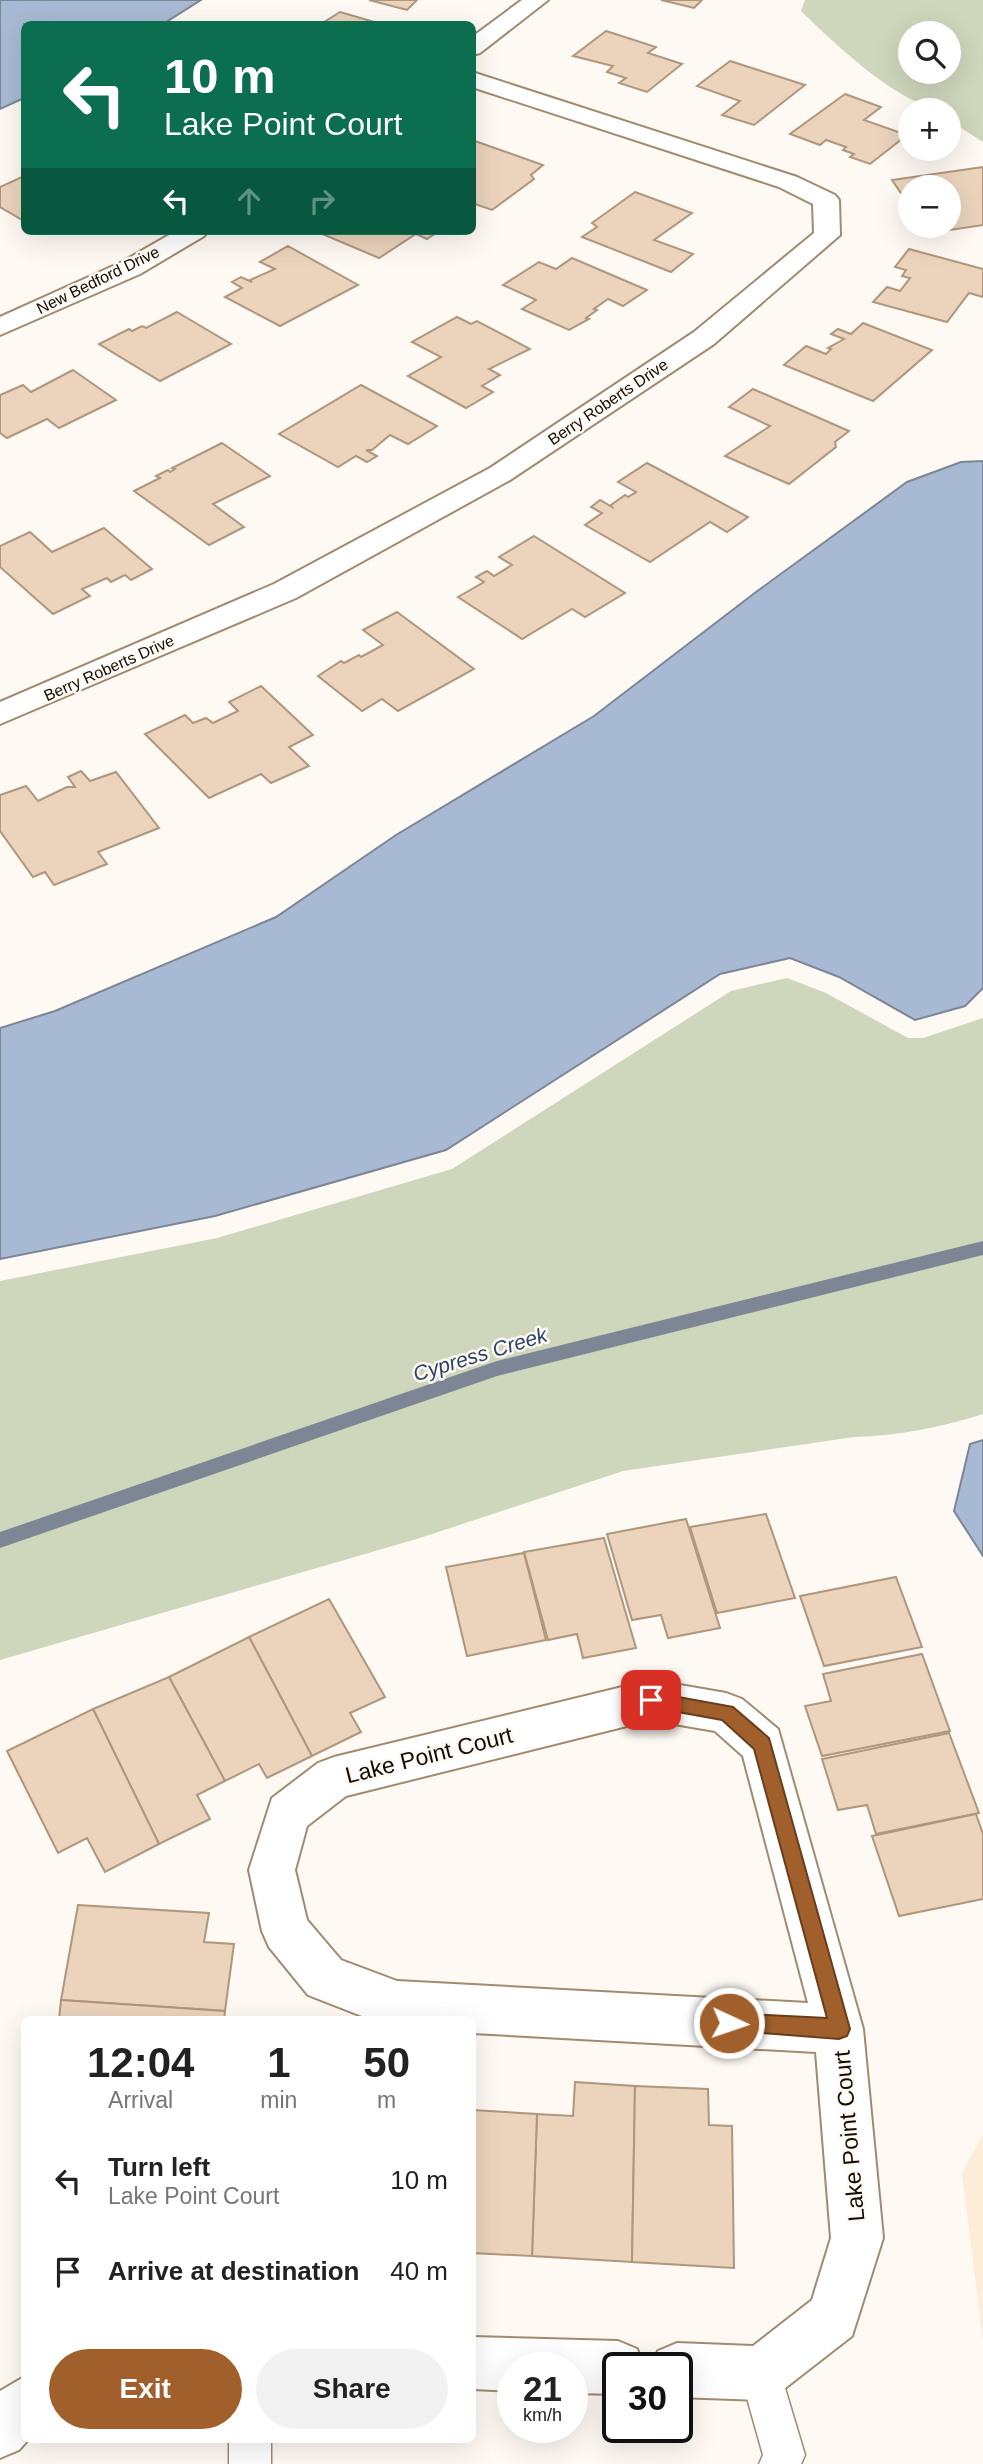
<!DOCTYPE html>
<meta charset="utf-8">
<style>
body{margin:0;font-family:Helvetica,sans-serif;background:#f2f2f2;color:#222;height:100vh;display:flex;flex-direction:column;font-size:26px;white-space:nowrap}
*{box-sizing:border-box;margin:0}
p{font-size:23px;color:#767676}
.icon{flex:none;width:38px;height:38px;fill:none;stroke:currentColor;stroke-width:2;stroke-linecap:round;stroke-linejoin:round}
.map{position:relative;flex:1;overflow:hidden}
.side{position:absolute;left:21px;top:2016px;width:455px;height:427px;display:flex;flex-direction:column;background:#fff;border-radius:10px;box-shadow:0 7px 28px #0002}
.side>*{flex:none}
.hud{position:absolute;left:21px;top:21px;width:455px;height:214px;border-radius:10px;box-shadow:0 7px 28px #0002;background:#0b6e4f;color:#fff;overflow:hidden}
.buttons{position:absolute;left:898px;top:21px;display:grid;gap:14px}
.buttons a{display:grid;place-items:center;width:63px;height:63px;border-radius:50%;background:#fff;box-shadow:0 7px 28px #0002;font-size:35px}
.speed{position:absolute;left:497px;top:2352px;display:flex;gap:14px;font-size:35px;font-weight:700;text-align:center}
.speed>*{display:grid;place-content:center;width:91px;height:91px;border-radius:50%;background:#fff;box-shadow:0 7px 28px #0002;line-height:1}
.speed small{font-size:18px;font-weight:400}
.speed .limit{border:4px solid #111;border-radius:10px;background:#fff;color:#111}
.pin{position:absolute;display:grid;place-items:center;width:60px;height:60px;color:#fff;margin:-30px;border-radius:14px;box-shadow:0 4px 10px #0006}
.me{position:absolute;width:77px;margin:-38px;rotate:93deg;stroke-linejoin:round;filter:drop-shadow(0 0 5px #0008)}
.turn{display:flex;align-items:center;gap:24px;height:147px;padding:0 28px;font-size:32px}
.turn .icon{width:91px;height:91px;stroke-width:2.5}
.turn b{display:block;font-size:49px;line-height:60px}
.lanes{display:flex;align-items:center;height:66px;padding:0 28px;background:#0003;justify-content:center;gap:35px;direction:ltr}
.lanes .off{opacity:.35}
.eta{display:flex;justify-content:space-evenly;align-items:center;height:119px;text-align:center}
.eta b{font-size:42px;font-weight:700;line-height:49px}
.primary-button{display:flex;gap:14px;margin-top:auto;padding:14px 28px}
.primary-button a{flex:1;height:80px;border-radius:42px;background:#a05f2b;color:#fff;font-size:28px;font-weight:700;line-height:80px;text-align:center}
.primary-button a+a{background:#f2f2f2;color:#222}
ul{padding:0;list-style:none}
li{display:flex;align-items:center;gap:21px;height:91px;padding:0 28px}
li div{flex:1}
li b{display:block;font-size:26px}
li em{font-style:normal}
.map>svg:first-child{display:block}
.built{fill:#fdecd7}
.green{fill:#ced6bb;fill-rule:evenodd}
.water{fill:#a8bad3;stroke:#7c8695;stroke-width:2}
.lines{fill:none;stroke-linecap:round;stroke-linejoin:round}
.stream{fill:#7c8695;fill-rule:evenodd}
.building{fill:#ebd3bc;stroke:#af967d;stroke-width:2}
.service-casing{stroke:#a08b70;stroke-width:3}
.minor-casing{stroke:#a08b70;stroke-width:4}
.service{fill:#fff;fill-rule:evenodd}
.minor{fill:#fff;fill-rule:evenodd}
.route{fill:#a05f2b;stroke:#683e1c;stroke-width:2}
.labels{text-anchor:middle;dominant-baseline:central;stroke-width:5;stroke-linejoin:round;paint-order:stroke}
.far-street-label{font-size:16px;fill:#140c04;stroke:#fef9f3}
.water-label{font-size:21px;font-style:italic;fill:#294267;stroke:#fef9f3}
.near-street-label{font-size:23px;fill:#140c04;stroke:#fef9f3}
</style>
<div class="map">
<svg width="983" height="2464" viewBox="0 0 983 2464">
<rect width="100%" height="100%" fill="#fef9f3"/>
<polygon class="built" points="983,2135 983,2341 962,2173"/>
<g class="green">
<path d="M805 0H983V142L949 120 948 110C903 110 833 42 801 11ZM910 33H948V72H910Z"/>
<path d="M787 978 826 993 908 1038H923L983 1018V1414C942 1427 898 1436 854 1437L623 1471 420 1538 0 1660V1281L217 1238 452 1169 731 991Z"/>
</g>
<g class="water">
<polygon points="0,0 201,0 163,24 24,24 24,98 0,109"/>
<polygon points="983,461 983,988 965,1006 915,1020 839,977 790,958 720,974 446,1150 215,1216 0,1259 0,1028 55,1011 276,917 396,835 594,716 756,592 907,482 961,462"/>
<polygon points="983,1440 983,1556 954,1511 970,1444"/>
</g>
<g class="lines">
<polygon class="stream" points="983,1241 983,1255 497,1376 0,1548 0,1532 497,1361"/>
</g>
<g class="building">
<polygon points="369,0 417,0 407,10"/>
<polygon points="661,0 702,0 694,8"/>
<polygon points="340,12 381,24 321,24"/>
<polygon points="606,31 656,47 648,53 682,64 647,92 619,83 626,78 607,72 613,66 573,56"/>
<polygon points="730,61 805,85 754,125 722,115 740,101 697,86"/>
<polygon points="845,94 881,107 864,120 907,135 870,164 850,157 854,154 843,150 846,147 826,140 820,145 790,134"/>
<polygon points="472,140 543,165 531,175 534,179 492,210 472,203"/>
<polygon points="983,167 983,225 950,230 947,226 948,187 910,187 910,199 905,199 892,180"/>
<polygon points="24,176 24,221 0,207 0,187"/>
<polygon points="635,192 692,213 654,240 693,254 671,272 582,237 597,227 592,223"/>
<polygon points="323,231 439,231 427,239 416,234 379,258 320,233"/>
<polygon points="288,246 358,285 280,326 225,297 242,288 232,282 241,277 252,282 250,280 275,269 260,262"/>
<polygon points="909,249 983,269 983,297 969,293 947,322 873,302 887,287 900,291 910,278 902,276 906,270 895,267"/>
<polygon points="572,258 647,290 623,306 608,299 594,309 597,310 586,318 589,319 569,330 522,309 536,300 503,285 539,262 556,269"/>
<polygon points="177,312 231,344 160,381 99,344 129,329 132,331 142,326 146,328"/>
<polygon points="457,317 471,324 477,321 530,349 489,369 500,375 482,386 493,392 466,408 408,376 441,357 412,342"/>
<polygon points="863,323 932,350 873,401 784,365 806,346 826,354 831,349 828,348 844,339 831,334 838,329 851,334"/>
<polygon points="73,370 116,400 59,428 47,419 7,438 0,433 0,395 23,385 31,392"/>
<polygon points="361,385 437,426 408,444 390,435 372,450 366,450 377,456 367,462 356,456 338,467 279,434"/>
<polygon points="753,389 849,431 835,442 836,447 789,484 725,456 770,426 729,407"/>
<polygon points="222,443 270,476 213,504 244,527 209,545 134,491 160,478 156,476 168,470 170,472 175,469 172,468"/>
<polygon points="647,463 748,517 727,532 710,522 650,562 585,525 602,513 591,507 600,500 612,507 611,505 625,495 628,497 636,492 618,482"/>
<polygon points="104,528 152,569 131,580 125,575 111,582 107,578 82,589 90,596 53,614 0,567 0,546 30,532 52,552"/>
<polygon points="534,536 625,593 585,617 572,609 522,639 458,597 484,582 476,577 487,571 494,576 512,565 499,557"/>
<polygon points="397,612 474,669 398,711 382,699 362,711 318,676 341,661 344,663 359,655 361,657 383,645 363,630"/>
<polygon points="261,686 313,735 289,747 309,766 271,783 261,774 209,798 145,734 185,715 193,723 206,718 213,723 238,711 229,702"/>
<polygon points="81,771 90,781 116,772 159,828 98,852 107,864 54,885 45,872 33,877 0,831 0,795 26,786 38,801 67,787 75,787 68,777"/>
<polygon points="766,1514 795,1598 717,1613 690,1527"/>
<polygon points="686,1519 720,1628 668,1638 661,1615 632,1620 607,1534"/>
<polygon points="604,1538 636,1648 583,1658 577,1634 548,1640 524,1552"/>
<polygon points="524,1553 546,1640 467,1656 446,1567"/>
<polygon points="896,1577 922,1647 824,1666 800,1596"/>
<polygon points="329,1599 385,1697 350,1713 361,1732 312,1756 249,1637"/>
<polygon points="249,1637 312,1756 267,1778 259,1764 225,1781 169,1677"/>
<polygon points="922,1654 950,1731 822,1756 805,1706 831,1701 823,1674"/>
<polygon points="169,1677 225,1781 197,1795 210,1819 159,1844 93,1709"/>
<polygon points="93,1709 159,1844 105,1872 87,1838 58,1853 7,1751"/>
<polygon points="949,1733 979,1813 876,1834 867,1805 838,1810 822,1759"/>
<polygon points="976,1814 983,1834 983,1899 899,1916 872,1836"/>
<polygon points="78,1905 209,1913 204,1942 234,1944 225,2011 61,2000"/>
<polygon points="61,2000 225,2011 224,2020 59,2020"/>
<polygon points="575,2082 635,2086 632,2262 532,2256 537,2114 573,2116"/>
<polygon points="635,2086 708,2089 709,2125 732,2126 734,2268 632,2262"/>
<polygon points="472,2110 537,2114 532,2256 472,2253"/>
</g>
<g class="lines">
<g class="service-casing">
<g id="service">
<polygon points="761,2352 776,2358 805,2455 801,2464 759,2464 763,2455 740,2373 746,2358"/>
<rect x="229" y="2440" width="42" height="24"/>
</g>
</g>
<g class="minor-casing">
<g id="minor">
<polygon points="522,0 548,0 480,53 472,55 472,37"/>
<polygon points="472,72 797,177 835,195 839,200 840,235 714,344 510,480 296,598 0,724 0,702 274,584 490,468 694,332 814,233 813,204 779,187 472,87"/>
<polygon points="176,231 208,231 204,236 140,274 0,335 0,317 122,262"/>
<path d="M651 1680 726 1693 742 1699 778 1729 863 2029 883 2238 852 2336 780 2392 761 2400 677 2397V2368H651L658 2351 677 2343 753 2346 812 2300 831 2238 816 2052 472 2033V2020H372L308 1995 269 1947 262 1931 249 1870 272 1798 318 1763 334 1757ZM651 1720 715 1731 743 1756 808 2003 397 1981 341 1960 307 1920 295 1870 307 1826 346 1796Z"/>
<polygon points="472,2337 618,2341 637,2349 644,2368 618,2368 618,2394 572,2393 572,2368 513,2368 513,2391 472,2389"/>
<polygon points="24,2377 24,2440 28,2440 19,2450 0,2458 0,2391"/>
</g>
</g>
<use href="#service" class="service"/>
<use href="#minor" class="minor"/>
</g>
<polygon class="route" points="651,1692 733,1707 769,1738 850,2029 847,2036 839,2039 722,2030 719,2023 722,2016 729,2013 827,2018 754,1749 722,1720 645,1706 642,1700 645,1694"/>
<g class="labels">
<g class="far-street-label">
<text transform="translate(98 280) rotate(-26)">New Bedford Drive</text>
<text transform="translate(608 402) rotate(-34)">Berry Roberts Drive</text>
<text transform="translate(109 668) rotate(-24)">Berry Roberts Drive</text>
</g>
<g class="water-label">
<text transform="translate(480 1354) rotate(-17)">Cypress Creek</text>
</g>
<g class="near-street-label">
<text transform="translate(429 1755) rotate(-14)">Lake Point Court</text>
<text transform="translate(849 2136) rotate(-95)">Lake Point Court</text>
</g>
</g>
</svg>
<div class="buttons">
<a><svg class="icon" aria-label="search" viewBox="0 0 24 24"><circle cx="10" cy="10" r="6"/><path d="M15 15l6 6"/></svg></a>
<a>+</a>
<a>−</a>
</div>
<div class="speed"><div>21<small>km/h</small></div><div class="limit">30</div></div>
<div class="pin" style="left:651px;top:1700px;background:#d93025"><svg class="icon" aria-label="arrive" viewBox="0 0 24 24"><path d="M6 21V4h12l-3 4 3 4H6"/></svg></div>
<svg class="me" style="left:729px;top:2023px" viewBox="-20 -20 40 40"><circle r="17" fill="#a05f2b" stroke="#fff" stroke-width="3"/><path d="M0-11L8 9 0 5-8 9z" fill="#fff"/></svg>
<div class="hud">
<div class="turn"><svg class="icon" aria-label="left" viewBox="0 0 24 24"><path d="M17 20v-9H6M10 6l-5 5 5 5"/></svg><div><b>10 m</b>Lake Point Court</div></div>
<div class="lanes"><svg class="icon" aria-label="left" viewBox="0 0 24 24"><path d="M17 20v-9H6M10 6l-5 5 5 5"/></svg><svg class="icon off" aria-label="ahead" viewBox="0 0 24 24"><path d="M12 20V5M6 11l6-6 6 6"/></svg><svg class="icon off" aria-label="right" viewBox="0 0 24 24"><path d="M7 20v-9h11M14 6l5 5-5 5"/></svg></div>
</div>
<section class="side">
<div class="eta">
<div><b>12:04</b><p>Arrival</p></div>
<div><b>1</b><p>min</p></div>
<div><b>50</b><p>m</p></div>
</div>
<ul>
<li><svg class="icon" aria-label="left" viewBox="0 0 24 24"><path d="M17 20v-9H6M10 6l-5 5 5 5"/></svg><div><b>Turn left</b><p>Lake Point Court</p></div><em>10 m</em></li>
<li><svg class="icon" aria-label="arrive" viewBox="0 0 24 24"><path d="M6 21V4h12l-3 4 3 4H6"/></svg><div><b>Arrive at destination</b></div><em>40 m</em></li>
</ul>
<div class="primary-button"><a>Exit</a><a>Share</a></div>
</section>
</div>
